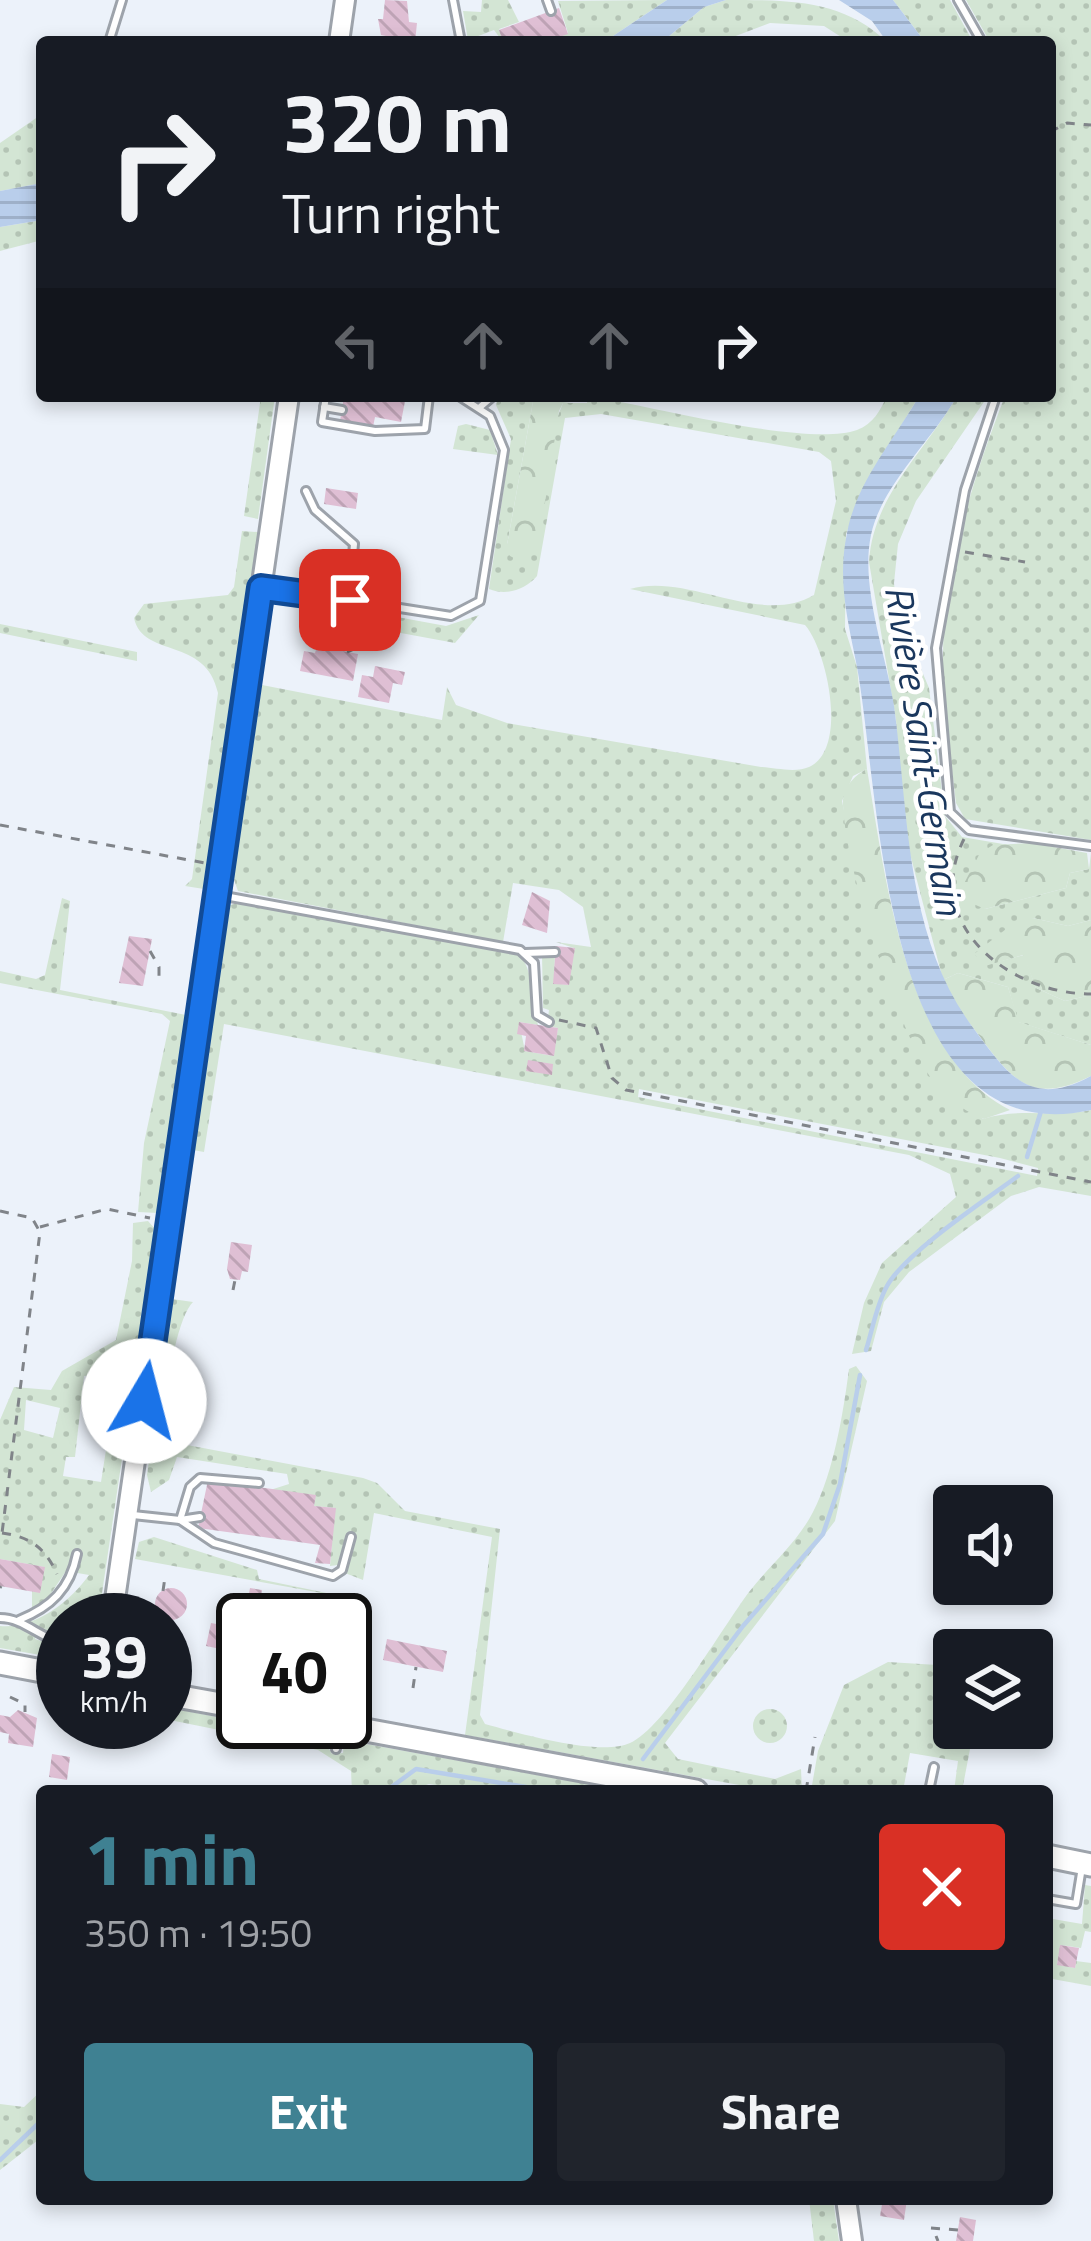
<!DOCTYPE html>
<meta charset="utf-8">
<style>
body{margin:0;font-family:"Titillium Web",sans-serif;background:#20242c;color:#f1f3f6;height:100vh;display:flex;flex-direction:column;font-size:45px;white-space:nowrap}
*{box-sizing:border-box;margin:0}
p{font-size:39px;color:#9ea1a6}
.icon{flex:none;width:66px;height:66px;fill:none;stroke:currentColor;stroke-width:2;stroke-linecap:round;stroke-linejoin:round}
.map{position:relative;flex:1;overflow:hidden}
.sheet{position:absolute;left:36px;top:1785px;width:1017px;height:420px;display:flex;flex-direction:column;background:#171b24;border-radius:12px;box-shadow:0 6px 18px #0003}
.sheet>*{flex:none}
.guide{position:absolute;left:36px;top:36px;width:1020px;height:366px;border-radius:12px;box-shadow:0 6px 18px #0003;background:#171b24;color:#f1f3f6;overflow:hidden}
.fabs{position:absolute;left:933px;top:1485px;display:grid;gap:24px}
.fabs a{display:grid;place-items:center;width:120px;height:120px;border-radius:12px;background:#171b24;box-shadow:0 6px 18px #0003;font-size:60px}
.speed{position:absolute;left:36px;top:1593px;display:flex;gap:24px;font-size:60px;font-weight:700;text-align:center}
.speed>*{display:grid;place-content:center;width:156px;height:156px;border-radius:50%;background:#171b24;box-shadow:0 6px 18px #0003;line-height:1}
.speed small{font-size:30px;font-weight:400}
.speed .limit{border:6px solid #111;border-radius:18px;background:#fff;color:#111}
.pin{position:absolute;display:grid;place-items:center;width:102px;height:102px;color:#fff;margin:-51px;border-radius:24px;box-shadow:0 6px 18px #0006}
.me{position:absolute;width:132px;margin:-66px;rotate:8deg;stroke-linejoin:round;filter:drop-shadow(0 0 9px #0008)}
.turn{display:flex;align-items:center;gap:42px;height:252px;padding:0 48px;font-size:54px}
.turn .icon{width:156px;height:156px;stroke-width:2.5}
.turn b{display:block;font-size:84px;line-height:102px}
.lanes{display:flex;align-items:center;height:114px;padding:0 48px;background:#0003;justify-content:center;gap:60px;direction:ltr}
.lanes .off{opacity:.35}
.round{display:grid;place-items:center;flex:none;width:126px;height:126px;border-radius:12px;background:#20242c}
.headline{display:flex;align-items:center;justify-content:space-between;height:204px;padding:0 48px}
h1{font-size:72px;font-weight:700;line-height:90px;color:#3f8192}
.primary-button{display:flex;gap:24px;margin-top:auto;padding:24px 48px}
.primary-button a{flex:1;height:138px;border-radius:12px;background:#3f8192;color:#fff;font-size:48px;font-weight:700;line-height:138px;text-align:center}
.primary-button a+a{background:#20242c;color:#f1f3f6}
.map>svg:first-child{display:block}
.grass{fill:url(#grass-dots);fill-rule:evenodd}
.forest{fill:url(#forest-crowns)}
.water{fill:url(#water-rules)}
.lines{fill:none;stroke-linecap:round;stroke-linejoin:round}
.stream{stroke:#b9ceeb;stroke-width:4.5}
.building{fill:url(#building-back-hatch)}
.lane-casing{stroke:#9da3ab;stroke-width:12}
.secondary-casing{stroke:#9da3ab;stroke-width:24}
.primary-casing{stroke:#9da3ab;stroke-width:27}
.path{stroke:#808489;stroke-width:3;stroke-dasharray:9 9;stroke-linecap:butt}
.lane{stroke:#fff;stroke-width:6}
.secondary{stroke:#fff;stroke-width:18}
.primary{stroke:#fff;stroke-width:21}
.route-casing{stroke:#114b97;stroke-width:30}
.route{stroke:#1a73e8;stroke-width:21}
.labels{text-anchor:middle;dominant-baseline:central;stroke-width:9;stroke-linejoin:round;paint-order:stroke}
.water-label{font-size:39px;font-style:italic;fill:#1a375d;stroke:#fff}
</style>
<div class="map">
<svg width="1091" height="2241" viewBox="0 0 1091 2241">
<defs>
<pattern id="grass-dots" width="8" height="8" patternUnits="userSpaceOnUse" patternTransform="scale(3)"><rect width="8" height="8" fill="#d3e5d4"/><path d="M2 2h.1M6 6h.1" fill="none" stroke="#b4c4b5" stroke-width="1.8" stroke-linecap="round"/></pattern>
<pattern id="forest-crowns" width="20" height="18" patternUnits="userSpaceOnUse" patternTransform="scale(3)"><rect width="20" height="18" fill="#d3e5d4"/><path d="M2 6a3 3 0 1 1 6 0M12 15a3 3 0 1 1 6 0" fill="none" stroke="#b4c4b5"/></pattern>
<pattern id="water-rules" width="6" height="5" patternUnits="userSpaceOnUse" patternTransform="scale(3)"><rect width="6" height="5" fill="#b9ceeb"/><path d="M0 2.5h6" fill="none" stroke="#9eb0c9"/></pattern>
<pattern id="building-back-hatch" width="6" height="6" patternUnits="userSpaceOnUse" patternTransform="scale(3)"><rect width="6" height="6" fill="#dfbfd4"/><path d="M-1 5l2 2M0 0l6 6M5-1l2 2" fill="none" stroke="#bea3b5"/></pattern>
</defs>
<rect width="100%" height="100%" fill="#ecf2fa"/>
<g class="grass">
<polygon points="482,0 508,0 519,22 499,29 503,42 494,30 468,40 463,11 481,12"/>
<polygon points="667,0 604,42 545,42 568,33 558,1"/>
<path d="M726 0C792 0 843 0 887 42H849L824 26 770 23 720 42H662L704 7Z"/>
<polygon points="893,0 950,0 973,42 925,42"/>
<path d="M966 0H1091V840L965 819 956 803C951 760 944 717 943 674 940 583 972 480 1005 396H1050V246L1056 205 1050 166V42H990Z"/>
<polygon points="42,114 42,183 0,191 0,143"/>
<polygon points="42,220 42,240 0,251 0,227"/>
<polygon points="261,396 275,396 258,519 244,516"/>
<path d="M534 396 507 545 563 403H587L588 396C647 405 807 448 857 430 873 424 880 411 887 396H919L866 484 846 534 845 629 857 667 867 769 853 776 842 801 862 899 887 976 906 1026 983 1119C1019 1107 1054 1118 1091 1110V1196L1039 1187 1011 1196 909 1272 884 1302 871 1351 852 1354 864 1303 882 1263 956 1197 950 1174 909 1155 224 1024 204 1152 193 1150 230 905 242 902 518 953C536 972 530 1002 538 1025L519 1022 525 1051 553 1056 558 1028 547 1026 549 1010 543 1008 542 954 555 956 554 983 568 985 574 948 556 942 591 947 583 907 559 890 513 883 503 942 238 891 233 877 262 685 442 720 447 687 456 705 507 723 761 767C775 768 796 773 809 767 849 749 827 650 805 625L630 589C688 572 760 627 814 595L836 501 831 461 819 452 601 414 565 418 537 576C525 590 506 596 489 589L511 439 496 405 498 398ZM639 1089 1000 1158 1038 1168 1037 1176 638 1097Z"/>
<path d="M957 396H988L916 501 898 544 894 583 897 612 929 688 945 816 962 837 1009 845C982 846 978 856 969 878L985 909 1066 888 1070 873 1089 869 1091 853V920L1068 926 1033 918 986 965 1024 955 1036 988 1065 1001 1091 995V1045L1018 1022 1008 987 958 973 943 980 903 827 896 720 869 562C873 495 925 452 957 396Z"/>
<polygon points="466,424 490,430 498,455 453,449 458,426"/>
<path d="M242 531 258 532 204 889 185 886 192 879 218 693C206 636 143 659 134 618L144 604 228 595 234 587Z"/>
<polygon points="354,609 446,626 479,615 455,643 352,624"/>
<polygon points="0,624 137,652 137,661 0,633"/>
<polygon points="62,898 70,901 60,990 186,1015 158,1213 138,1212 144,1143 170,1021 162,1014 0,983 0,971 36,979 45,975"/>
<path d="M148 1221 156 1230 98 1620H63V1639L38 1631 35 1639 63 1648V1659L0 1648V1626C35 1629 70 1602 89 1575L66 1571 46 1601 32 1608V1591L40 1592 44 1567 0 1559V1420L14 1387 51 1390 62 1371 116 1340 132 1261 133 1223ZM118 1373 101 1482 63 1476 66 1457H75L84 1376ZM26 1400 60 1408 53 1438 24 1430Z"/>
<path d="M172 1299 193 1302C175 1319 158 1421 171 1442L363 1478 377 1483 405 1511 500 1529 480 1715 485 1724C518 1733 599 1757 630 1743 664 1729 724 1625 749 1592 770 1565 797 1543 813 1512 834 1471 843 1414 849 1369L856 1366 867 1381 835 1521 665 1743 678 1759 775 1779 801 1769 802 1791H772L465 1735 492 1537 374 1513 363 1580 345 1573 355 1533H350L338 1565 330 1566 335 1508 314 1506 315 1496 267 1491 289 1484 287 1474 177 1457 169 1480 151 1492 147 1475Z"/>
<polygon points="154,1537 257,1570 259,1579 360,1600 135,1559 139,1542"/>
<polygon points="888,1662 954,1666 954,1728 974,1728 962,1791 954,1791 958,1761 910,1753 903,1791 811,1791 818,1751 844,1685"/>
<polygon points="165,1707 322,1737 332,1754 343,1753 344,1740 626,1791 479,1791 429,1784 409,1791 352,1791 351,1771 318,1750 165,1719"/>
<circle cx="770" cy="1726" r="17"/>
<polygon points="1085,1885 1091,1886 1091,1932 1085,1931 1081,1948 1061,1945 1057,1964 1075,1968 1076,1961 1091,1963 1091,1986 1047,1978 1047,1918 1082,1924"/>
<polygon points="42,2090 42,2137 0,2170 0,2104 24,2107"/>
<polygon points="809,2199 833,2199 839,2241 814,2241"/>
</g>
<g class="forest">
<polygon points="534,396 589,400 563,403 559,411 538,549 524,563 510,556 507,545"/>
<path d="M867 769C885 874 904 1056 1010 1110L984 1119C960 1109 940 1095 927 1072 894 1014 846 872 843 805 842 789 853 776 867 769Z"/>
<polygon points="1032,843 1087,853 1089,869 1070,873 1066,888 985,909 957,897 980,853 993,845"/>
<polygon points="1033,918 1068,926 1091,920 1091,995 1065,1001 1036,988 1023,955 985,966 974,954 1015,922"/>
<path d="M958 973 1008 987 1019 1022 1091 1045V1076C1027 1108 1009 1075 974 1029 961 1012 950 1001 943 980Z"/>
</g>
<g class="water">
<polygon points="667,0 726,0 704,7 662,42 604,42"/>
<polygon points="839,0 893,0 925,42 887,42 872,21"/>
<polygon points="42,183 42,220 0,227 0,191"/>
<path d="M919 396H957C932 441 882 484 871 535 860 587 886 654 894 706 909 816 905 937 974 1029 1008 1075 1030 1109 1091 1076V1110C881 1157 881 797 857 667 848 621 837 581 847 533 856 483 894 440 919 396Z"/>
</g>
<g class="lines">
<g class="stream">
<polyline points="1027,1157 1041,1111"/>
<path d="M866 1350C873 1328 876 1306 887 1286 906 1252 984 1201 1018 1176"/>
<polyline points="643,1759 743,1626 823,1534 840,1484 860,1375"/>
<polyline points="386,1791 416,1769 550,1791"/>
<polyline points="0,2160 42,2120"/>
</g>
</g>
<g class="building">
<polygon points="385,0 407,1 409,22 417,23 415,42 381,35 378,19 383,19"/>
<polygon points="559,8 568,34 545,42 503,42 499,30"/>
<polygon points="344,396 406,396 401,422 375,417 373,427 340,421"/>
<polygon points="326,488 358,493 356,509 324,504"/>
<polygon points="317,646 358,654 353,681 300,671 304,651 315,653"/>
<polygon points="375,666 405,672 402,685 393,683 389,703 358,697 362,675 373,677"/>
<polygon points="532,892 550,901 547,933 522,925"/>
<polygon points="129,936 152,939 143,986 119,983"/>
<polygon points="556,946 575,948 569,985 553,984"/>
<polygon points="519,1022 558,1028 554,1056 524,1051 526,1036 517,1034"/>
<polygon points="528,1060 553,1064 552,1075 526,1071"/>
<polygon points="231,1242 252,1245 248,1272 242,1271 240,1280 230,1279 227,1269"/>
<polygon points="208,1480 316,1495 314,1506 336,1508 330,1564 315,1563 320,1545 198,1528"/>
<polygon points="0,1559 45,1567 40,1593 0,1586"/>
<polygon points="250,1588 262,1590 257,1620 244,1619"/>
<circle cx="171" cy="1604" r="16"/>
<polygon points="211,1623 243,1629 240,1653 206,1646"/>
<polygon points="387,1639 447,1651 443,1672 383,1660"/>
<polygon points="18,1710 37,1718 33,1747 8,1743 9,1734 0,1732 0,1715 10,1717"/>
<polygon points="52,1754 70,1757 67,1780 49,1777"/>
<polygon points="1060,1945 1079,1948 1075,1968 1057,1965"/>
<polygon points="883,2199 907,2199 904,2220 880,2216"/>
<polygon points="960,2217 976,2220 973,2241 956,2241"/>
</g>
<g class="lines">
<g class="lane-casing">
<g id="lane">
<polyline points="453,0 461,42"/>
<polyline points="547,0 551,11"/>
<polyline points="958,0 982,42"/>
<polyline points="109,42 122,0"/>
<polyline points="326,396 322,422 375,431 425,429 429,396"/>
<polyline points="996,396 965,490 936,648 950,812 969,830 1091,846"/>
<polyline points="324,407 342,410"/>
<polyline points="479,408 493,396"/>
<polyline points="267,589 349,600 354,544 315,510 306,491"/>
<polyline points="349,600 451,616 480,601 504,450 490,416 459,396"/>
<polyline points="219,895 520,950 534,963 537,1015 549,1022"/>
<polyline points="525,953 555,952"/>
<polyline points="133,1515 180,1520 200,1517"/>
<polyline points="180,1520 214,1543 333,1576 342,1570 351,1537"/>
<polyline points="180,1520 190,1487 200,1478 259,1483"/>
<path d="M0 1618C24 1618 39 1638 63 1643"/>
<path d="M19 1620C51 1607 70 1589 77 1554"/>
<polyline points="336,1749 338,1728"/>
<polyline points="929,1791 934,1767"/>
<polyline points="1047,1899 1076,1904 1082,1867"/>
</g>
</g>
<g class="secondary-casing">
<g id="secondary">
<polyline points="339,42 345,0"/>
<polyline points="112,1620 289,396"/>
<polyline points="846,2199 852,2241"/>
</g>
</g>
<g class="primary-casing">
<g id="primary">
<polyline points="0,1663 63,1675"/>
<polyline points="165,1694 243,1708"/>
<polyline points="322,1722 696,1791"/>
<polyline points="1047,1856 1091,1865"/>
</g>
</g>
<g class="path">
<polyline points="1050,132 1067,123 1091,125"/>
<polyline points="965,552 1025,562"/>
<polyline points="347,652 361,646 360,640"/>
<polyline points="0,825 205,863"/>
<path d="M964 839C921 925 1010 994 1091 994"/>
<polyline points="150,951 159,967 159,982"/>
<polyline points="559,1020 596,1028 612,1078 626,1090 1091,1182"/>
<polyline points="0,1211 32,1218 40,1232 2,1533"/>
<polyline points="40,1227 107,1209 150,1218"/>
<polyline points="233,1290 235,1280"/>
<path d="M2 1533C31 1537 45 1548 57 1574"/>
<polyline points="0,1588 1,1586"/>
<polyline points="163,1591 165,1577"/>
<polyline points="227,1651 243,1653"/>
<polyline points="413,1688 416,1667"/>
<polyline points="10,1697 25,1704 25,1712"/>
<polyline points="806,1791 815,1737"/>
<polyline points="883,2203 883,2199"/>
<polyline points="931,2228 958,2230"/>
<polyline points="936,2236 938,2241"/>
</g>
<use href="#lane" class="lane"/>
<use href="#secondary" class="secondary"/>
<use href="#primary" class="primary"/>
</g>
<g class="lines">
<g class="route-casing">
<polyline id="route" points="144,1401 261,588 350,600"/>
</g>
<use href="#route" class="route"/>
</g>
<g class="labels">
<g class="water-label">
<text transform="translate(925 750) rotate(81)">Rivière Saint-Germain</text>
</g>
</g>
</svg>
<div class="fabs">
<a><svg class="icon" aria-label="sound" viewBox="0 0 24 24"><path d="M4 9h4l5-4v14l-5-4H4zM17 9q2 3 0 6"/></svg></a>
<a><svg class="icon" aria-label="layers" viewBox="0 0 24 24"><path d="M12 4l9 5-9 5-9-5zM3 14l9 5 9-5"/></svg></a>
</div>
<div class="speed"><div>39<small>km/h</small></div><div class="limit">40</div></div>
<div class="pin" style="left:350px;top:600px;background:#d93025"><svg class="icon" aria-label="arrive" viewBox="0 0 24 24"><path d="M6 21V4h12l-3 4 3 4H6"/></svg></div>
<svg class="me" style="left:144px;top:1401px" viewBox="-20 -20 40 40"><circle r="19" fill="#fff"/><path d="M0-13L10 11 0 6-10 11z" fill="#1a73e8"/></svg>
<div class="guide">
<div class="turn"><svg class="icon" aria-label="right" viewBox="0 0 24 24"><path d="M7 20v-9h11M14 6l5 5-5 5"/></svg><div><b>320 m</b>Turn right</div></div>
<div class="lanes"><svg class="icon off" aria-label="left" viewBox="0 0 24 24"><path d="M17 20v-9H6M10 6l-5 5 5 5"/></svg><svg class="icon off" aria-label="ahead" viewBox="0 0 24 24"><path d="M12 20V5M6 11l6-6 6 6"/></svg><svg class="icon off" aria-label="ahead" viewBox="0 0 24 24"><path d="M12 20V5M6 11l6-6 6 6"/></svg><svg class="icon" aria-label="right" viewBox="0 0 24 24"><path d="M7 20v-9h11M14 6l5 5-5 5"/></svg></div>
</div>
<section class="sheet">
<div class="headline"><div><h1>1 min</h1><p>350 m · 19:50</p></div><a class="round" style="background:#d93025;color:#fff"><svg class="icon" aria-label="close" viewBox="0 0 24 24"><path d="M6 6l12 12M18 6L6 18"/></svg></a></div>
<div class="primary-button"><a>Exit</a><a>Share</a></div>
</section>
</div>
